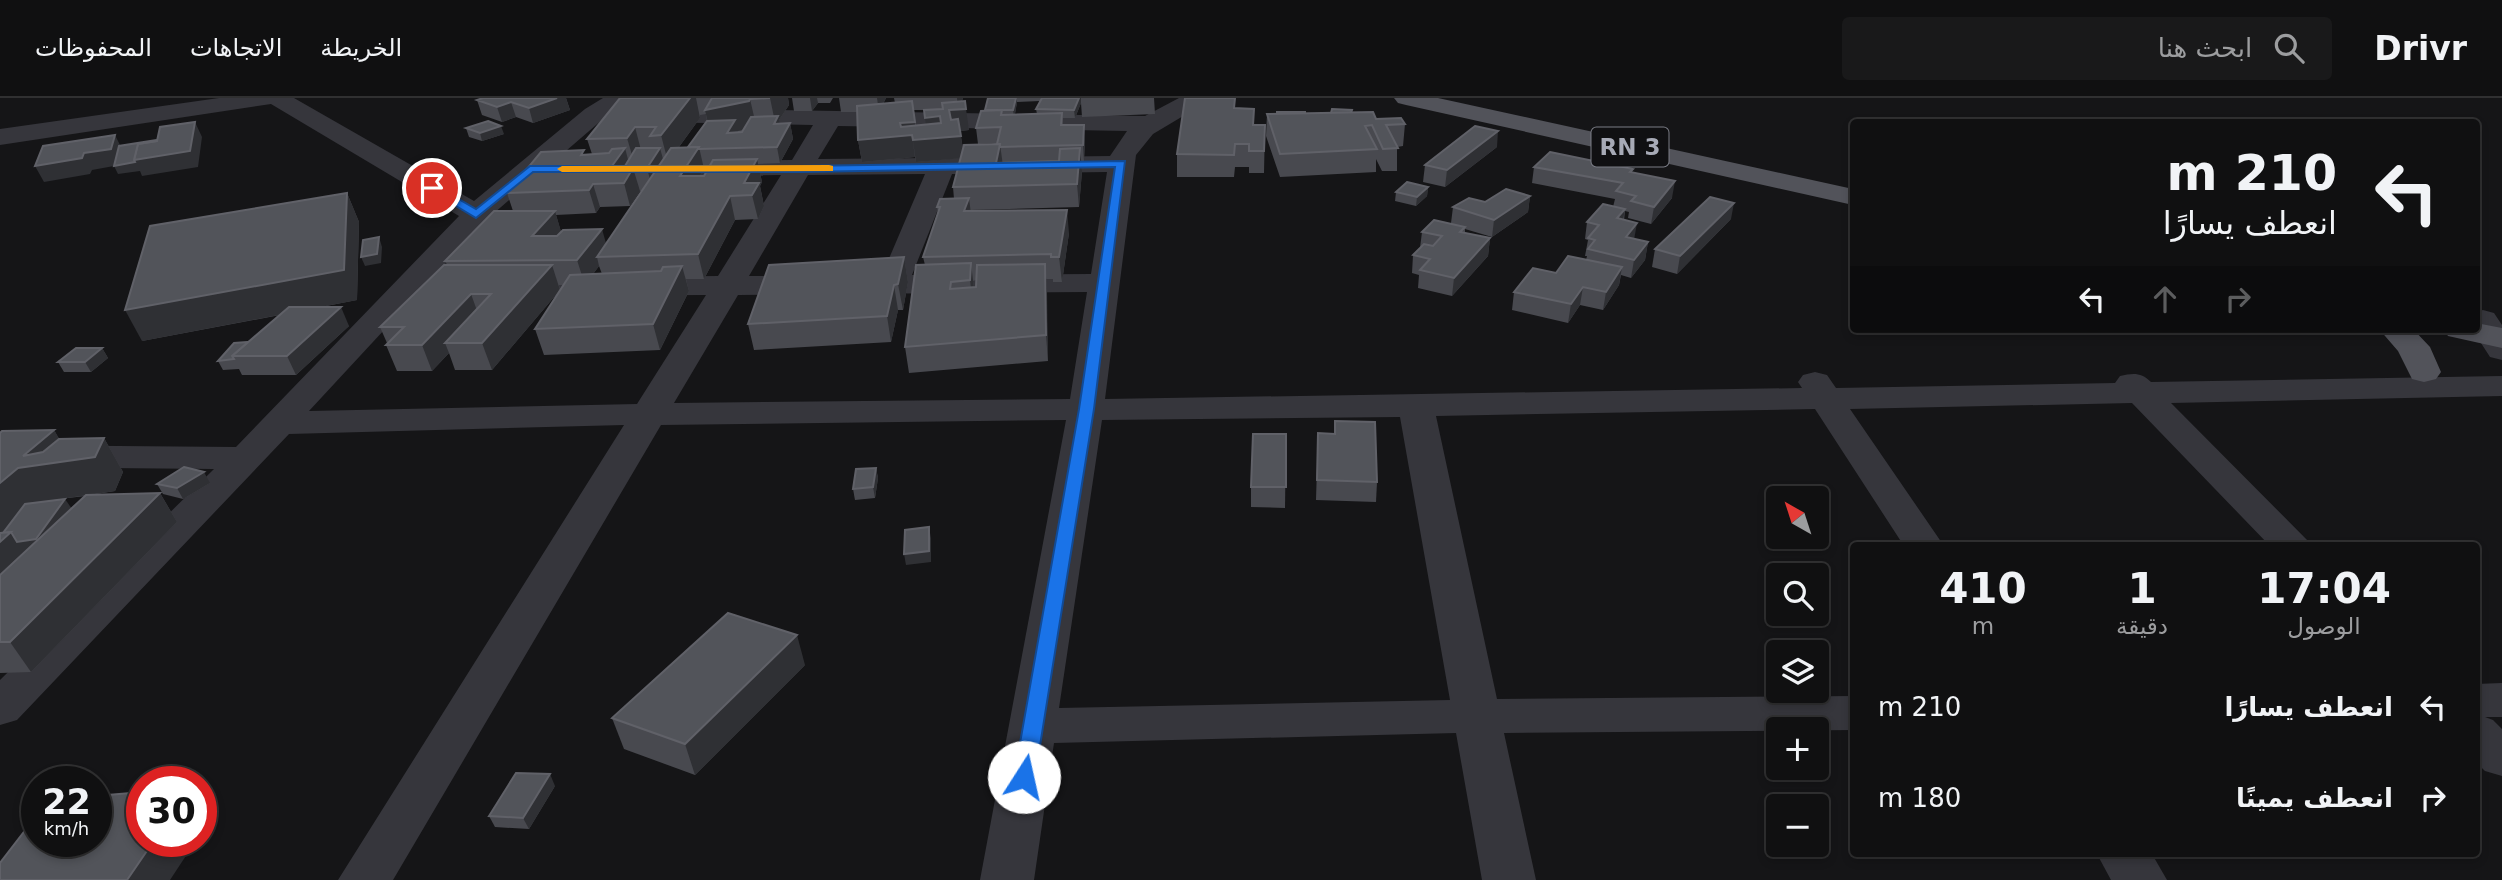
<!DOCTYPE html>
<html lang="ar">
<meta charset="utf-8">
<style>
body{margin:0;font-family:"DejaVu Sans",Cairo,sans-serif;background:#19191a;color:#f1f3f6;direction:rtl;height:100vh;display:flex;flex-direction:column;font-size:26px;white-space:nowrap}
*{box-sizing:border-box;margin:0}
p{font-size:23px;color:#9c9d9f}
.icon{flex:none;width:38px;height:38px;fill:none;stroke:currentColor;stroke-width:2;stroke-linecap:round;stroke-linejoin:round}
.map{position:relative;flex:1;overflow:hidden;direction:ltr}
.panel{position:absolute;left:1850px;top:444px;width:630px;height:315px;display:flex;flex-direction:column;background:#101011;border-radius:7px;box-shadow:0 4px 10px #0003,0 0 0 2px #303031;direction:rtl}
.panel>*{flex:none}
.top-card{position:absolute;left:1850px;top:21px;width:630px;height:214px;border-radius:7px;box-shadow:0 4px 10px #0003,0 0 0 2px #303031;direction:rtl;background:#101011;color:#f1f3f6;overflow:hidden}
.needle{width:46px;rotate:321deg}
.fabs{position:absolute;left:1766px;top:388px;display:grid;gap:14px}
.fabs a{display:grid;place-items:center;width:63px;height:63px;border-radius:7px;background:#101011;box-shadow:0 4px 10px #0003,0 0 0 2px #303031;font-size:35px}
.speed{position:absolute;left:21px;top:668px;display:flex;gap:14px;font-size:35px;font-weight:700;text-align:center}
.speed>*{display:grid;place-content:center;width:91px;height:91px;border-radius:50%;background:#101011;box-shadow:0 4px 10px #0003,0 0 0 2px #303031;line-height:1}
.speed small{font-size:18px;font-weight:400}
.speed .limit{border:10px solid #d22;background:#fff;color:#111}
.pin{position:absolute;display:grid;place-items:center;width:60px;height:60px;color:#fff;margin:-30px;border:4px solid #fff;border-radius:50%;box-shadow:0 2px 7px #0007}
.me{position:absolute;width:77px;margin:-38px;rotate:10deg;stroke-linejoin:round;filter:drop-shadow(0 0 5px #0008)}
.turn{display:flex;align-items:center;gap:24px;height:147px;padding:0 28px;font-size:32px}
.turn .icon{width:91px;height:91px;stroke-width:2.5}
.turn b{display:block;font-size:49px;line-height:60px}
.lanes{display:flex;align-items:center;height:66px;padding:0 28px;background:#0003;justify-content:center;gap:35px;direction:ltr}
.lanes .off{opacity:.35}
.eta{display:flex;justify-content:space-evenly;align-items:center;height:119px;text-align:center}
.eta b{font-size:42px;font-weight:600;line-height:49px}
ul{padding:0;list-style:none}
li{display:flex;align-items:center;gap:21px;height:91px;padding:0 28px}
li div{flex:1}
li b{display:block;font-size:26px}
li em{font-style:normal}
header{display:flex;align-items:center;gap:42px;box-sizing:border-box;height:98px;padding:0 35px;background:#101011;border-bottom:2px solid #303031}
header strong{font-size:33px}
nav{display:flex;gap:38px;margin-inline-start:auto;font-size:24px}
.search{width:490px;height:63px;background:#19191a;display:flex;align-items:center;gap:18px;box-sizing:border-box;padding:0 24px;border-radius:7px;color:#9c9d9f;font-size:26px}
.map>svg:first-child{display:block}
.lines{fill:none;stroke-linecap:round;stroke-linejoin:round}
.minor{fill:#36363c;fill-rule:evenodd}
.major{fill:#52535a;fill-rule:evenodd}
.wall{fill:#48494f;fill-rule:evenodd}
.shaded-wall{fill:#2f3034}
.building{fill:#52545a;stroke:#606168;stroke-width:2}
.route{fill:#1a73e8;stroke:#114b97;stroke-width:2}
.slow{fill:#f59e0b}
.labels{text-anchor:middle;dominant-baseline:central;stroke-width:5;stroke-linejoin:round;paint-order:stroke}
.shield{fill:#101012;stroke:#7a7c85;stroke-width:2}
.shield-label{font-size:23px;font-weight:bold;fill:#a7aab6}
</style>
<header>
<strong>Drivr</strong>
<div class="search"><svg class="icon" aria-label="search" viewBox="0 0 24 24"><circle cx="10" cy="10" r="6"/><path d="M15 15l6 6"/></svg>ابحث هنا</div>
<nav><a>الخريطة</a><a>الاتجاهات</a><a>المحفوظات</a></nav>
</header>
<div class="map">
<svg width="2502" height="782" viewBox="0 0 2502 782">
<rect width="100%" height="100%" fill="#151517"/>
<g class="lines">
<g class="minor">
<path d="M219 0H294L474 103 585 11 603 0H632L603 21 486 122 309 313 637 306 706 197 508 198 497 196 493 189 497 182 508 180 718 178 781 77 651 79 642 77 638 71 642 65 651 63 792 62 813 27 648 24 639 22 636 17 639 12 648 10 1145 18 1179 0H1209L1205 5 1153 36 1136 57 1105 301 1802 290 1798 284 1803 277 1815 274 1827 277 1836 290 2115 285 2120 278C2133 275 2141 274 2151 284L2502 278V298L2171 305 2313 448H2270L2132 305 1850 311 1944 448H1904L1815 311 1436 318 1497 601 1853 598V632L1504 635 1536 782H1482L1456 635 1054 645 1034 782H980L1066 322 661 327 393 782H338L624 327 289 336 17 622 0 627V582L214 371 0 369V347L236 349 459 118 271 6 0 47V31ZM838 28 1127 33 1110 58 958 60 963 47 959 42 950 39 941 42 932 60 818 61ZM1107 74 1091 176 912 177 952 76ZM925 76 882 177 749 178 808 77ZM1087 194 1070 301 674 305 738 197ZM1400 319 1450 602 1059 610 1102 322Z"/>
<polygon points="2483,212 2494,215 2502,227 2502,262 2490,259 2472,231 2476,231 2476,214"/>
<polygon points="2502,585 2502,619 2485,619 2493,622 2502,631 2502,678 2485,673 2476,664 2476,586"/>
<polygon points="2097,756 2152,756 2167,782 2111,782"/>
</g>
<g class="major">
<polygon points="1394,0 1438,0 1853,91 1853,107 1406,7 1398,5"/>
<polygon points="2476,225 2502,230 2502,250 2448,238 2443,231 2476,231"/>
<polygon points="2379,231 2413,231 2430,249 2441,274 2436,281 2424,284 2412,281 2398,253"/>
</g>
</g>
<g class="wall">
<polygon points="483,0 566,0 570,12 533,25 516,19 502,24 482,17 477,2"/>
<path d="M620 0H788L789 7 779 22V26L790 25 793 41 780 65 758 66 762 84 760 88 764 108 758 121 735 122 704 181H686L689 193 660 252 544 257 535 231 564 187H559L560 192 492 272H455L449 255 432 273H397L386 247 387 245 380 229 447 167 445 163 513 113 507 95 585 56H592L587 41ZM706 16 707 23 688 49H679L700 20V17ZM703 67H710L704 78H700L704 71ZM640 93H642L606 146 561 134 556 117 596 115 600 109 630 108ZM599 168 602 176H593Z"/>
<polygon points="792,0 833,0 830,5 818,5 812,13 794,13"/>
<path d="M839 0H886L883 6 895 5 894 0H963L962 3 969 32 960 33 963 51 997 45 978 46 976 30 985 12 988 0H1154L1155 16 1082 19 1081 5 1075 20H1063V27L1085 42 1084 63H1081L1082 73 1079 109 970 112V113L1069 135 1062 184H1053V181H1046L1048 263 909 275 905 249 925 167 923 159 938 117 937 109 954 101 953 89 960 60 916 64 915 59 862 64 858 42 857 14H841ZM1040 3 1036 11 1037 16H1015L1017 4ZM913 12H929L926 27H916ZM976 182V189H974L973 183Z"/>
<polygon points="1236,10 1254,11 1254,27 1265,27 1264,75 1249,75 1249,69 1235,69 1234,79 1177,79 1177,56"/>
<polygon points="1352,15 1376,21 1405,26 1403,48 1397,49 1397,73 1382,73 1376,61 1376,74 1280,79 1266,38 1267,16"/>
<polygon points="466,30 504,36 482,43 469,39"/>
<polygon points="1497,49 1445,89 1423,84 1425,67"/>
<polygon points="1534,69 1633,71 1632,74 1672,100 1651,126 1628,120 1629,114 1625,113 1624,122 1634,141 1648,144 1645,162 1631,180 1621,177 1619,187 1603,212 1580,207 1568,225 1512,212 1514,194 1586,162 1587,158 1585,158 1588,142 1585,141 1587,124 1613,109 1615,101 1532,85"/>
<polygon points="1428,89 1427,98 1416,108 1395,103 1396,94"/>
<polygon points="347,95 359,124 357,202 321,209 349,228 296,277 242,277 239,271 223,272 218,263 248,244 280,217 142,243"/>
<polygon points="1530,98 1528,114 1492,139 1465,131 1465,135 1490,140 1488,158 1452,198 1418,190 1419,177 1412,175 1413,157 1420,150 1422,134 1451,125 1453,109"/>
<polygon points="1731,121 1677,176 1652,169 1655,151"/>
<polygon points="904,159 908,184 903,212 898,212 891,244 754,252 748,226"/>
<polygon points="102,250 108,260 91,274 64,274 58,264"/>
<path d="M54 332 59 341 104 340 123 374 115 393 90 397 160 395 177 424 31 574 0 575V335ZM85 398 71 410 60 401Z"/>
<polygon points="1318,335 1334,336 1377,384 1376,404 1316,402"/>
<polygon points="1286,336 1285,410 1251,409 1251,389"/>
<polygon points="876,370 878,380 875,400 855,402 853,391"/>
<polygon points="210,385 183,401 163,396 157,386"/>
<polygon points="805,567 695,677 624,651 612,620"/>
<polygon points="555,688 529,731 495,729 489,718"/>
</g>
<g class="shaded-wall">
<polygon points="557,0 566,0 570,12 533,25 529,10"/>
<polygon points="690,0 696,0 700,20 668,64 661,37"/>
<polygon points="770,0 788,0 789,7 779,22 781,34 774,26 775,24"/>
<polygon points="810,0 817,0 818,5 812,13"/>
<polygon points="877,0 886,0 879,14"/>
<polygon points="957,0 963,0 958,11 966,11 969,32 952,34 949,12 958,11"/>
<polygon points="1016,0 1017,0 1017,5 1014,20 1013,12"/>
<polygon points="1079,0 1081,0 1081,5 1075,20 1074,12"/>
<polygon points="750,1 756,27 754,29 738,33 739,38 711,38 705,12"/>
<polygon points="912,3 917,42 928,41 925,20 940,18 961,38 964,60 916,64 912,37 915,59 862,64 858,42 900,25"/>
<polygon points="511,4 516,19 502,24 497,9"/>
<polygon points="195,24 202,39 198,69 142,78 140,73 118,76 114,68 92,72 90,76 44,84 35,68 84,55 115,37 123,53 134,62"/>
<polygon points="790,25 793,41 780,65 777,49"/>
<polygon points="1084,27 1085,42 1084,63 1083,47"/>
<polygon points="501,28 504,36 482,43 480,35"/>
<polygon points="635,29 642,56 635,67 627,40"/>
<polygon points="1498,33 1497,49 1445,89 1447,72"/>
<polygon points="1000,46 1003,68 996,65"/>
<polygon points="699,49 704,71 686,101 680,78"/>
<polygon points="625,50 631,73 612,68"/>
<polygon points="660,50 666,72 653,93 647,70"/>
<polygon points="1080,50 1082,73 1079,109 1077,86"/>
<polygon points="757,61 762,84 760,88 764,108 758,121 752,97 744,85"/>
<polygon points="633,70 640,93 630,108 624,85"/>
<polygon points="1675,83 1672,100 1651,126 1654,109"/>
<polygon points="593,86 600,109 596,115 589,92"/>
<polygon points="1428,89 1427,98 1416,108 1417,99"/>
<polygon points="347,95 359,124 357,202 142,243 125,212"/>
<polygon points="730,98 735,122 704,181 698,156"/>
<polygon points="1530,98 1528,114 1492,139 1494,122"/>
<polygon points="969,100 972,124 964,113"/>
<polygon points="1734,105 1731,121 1677,176 1680,158"/>
<polygon points="1625,111 1622,128 1617,120"/>
<polygon points="1067,112 1069,135 1062,184 1059,159"/>
<polygon points="555,113 562,137 540,163 532,138"/>
<polygon points="1637,125 1634,142 1626,139"/>
<polygon points="602,131 609,156 597,159 599,168 585,187 577,162"/>
<polygon points="379,139 382,149 381,165 365,168 361,159"/>
<polygon points="1490,140 1488,158 1452,198 1454,180"/>
<polygon points="1648,144 1645,162 1631,180 1634,162"/>
<polygon points="904,159 908,184 903,212 898,186"/>
<polygon points="971,165 974,190 973,208 970,182"/>
<polygon points="1045,166 1047,191 1048,263 1046,237"/>
<polygon points="552,167 560,192 492,272 482,245"/>
<polygon points="682,168 689,193 660,252 653,226"/>
<polygon points="1622,169 1619,187 1603,212 1606,194"/>
<polygon points="894,187 898,212 891,244 887,218"/>
<polygon points="1583,189 1580,207 1568,225 1571,206"/>
<polygon points="471,196 480,221 445,245 449,255 432,273 422,247"/>
<polygon points="341,209 349,228 296,277 287,258"/>
<polygon points="102,250 108,260 91,274 85,264"/>
<polygon points="54,332 72,362 104,340 123,374 115,393 40,404 0,440 0,385 23,358"/>
<polygon points="876,370 878,380 875,400 873,389"/>
<polygon points="204,374 210,385 183,401 177,390"/>
<polygon points="160,395 177,424 31,574 10,544"/>
<polygon points="65,401 72,411 0,492 0,444 11,434"/>
<polygon points="929,429 931,440 931,464 906,467 904,456"/>
<polygon points="797,537 805,567 695,677 685,646"/>
<polygon points="550,676 555,688 529,731 523,720"/>
<polygon points="153,744 195,744 170,782 127,782"/>
</g>
<g class="building">
<polygon points="483,0 557,0 529,10 511,4 497,9 477,2"/>
<polygon points="620,0 690,0 661,37 650,38 656,29 635,29 627,40 587,41"/>
<polygon points="712,0 770,0 750,1 749,3 705,12"/>
<polygon points="988,0 1016,0 1013,12 985,12"/>
<polygon points="1042,0 1079,0 1074,12 1036,11"/>
<polygon points="1185,0 1235,0 1234,10 1254,11 1253,27 1265,27 1264,53 1249,53 1249,46 1235,46 1234,57 1177,56"/>
<polygon points="912,3 915,24 900,25 901,29 941,25 940,18 925,20 924,12 943,11 942,5 965,3 966,11 949,12 951,22 958,21 961,38 913,42 912,37 858,42 857,8"/>
<polygon points="1332,11 1352,12 1351,15 1331,15"/>
<polygon points="1002,12 1001,17 1062,15 1061,27 1084,27 1083,47 1000,49 1000,46 997,46 1001,29 976,30 981,13"/>
<rect x="1277" y="14" width="28" height="2"/>
<polygon points="1373,14 1376,21 1401,20 1405,26 1386,27 1398,50 1383,51 1372,27 1365,28 1377,51 1280,56 1267,16"/>
<polygon points="778,18 774,26 790,25 777,49 699,51 699,49 688,49 707,23 735,22 727,35 742,34 751,19"/>
<polygon points="488,23 501,28 480,35 466,30"/>
<polygon points="195,24 190,53 134,62 138,46 157,43 160,29"/>
<polygon points="1475,28 1498,33 1447,72 1425,67"/>
<polygon points="115,37 111,51 84,55 82,60 35,68 43,48"/>
<polygon points="157,42 157,43 138,46 134,62 135,64 114,68 119,48"/>
<polygon points="1000,46 996,65 1059,63 1060,51 1080,50 1077,86 953,89 964,47"/>
<polygon points="699,49 680,78 704,78 713,62 757,61 744,85 759,85 752,97 730,98 698,156 597,159 671,50"/>
<polygon points="625,50 612,68 625,68 636,50 660,50 647,70 633,70 624,85 593,86 589,92 507,95 541,54 584,52 581,57 609,55 612,51"/>
<polygon points="1550,54 1633,71 1630,74 1675,83 1654,109 1631,103 1636,98 1616,93 1623,85 1534,69"/>
<polygon points="1407,84 1428,89 1417,99 1396,94"/>
<polygon points="1506,91 1530,98 1494,122 1453,109 1469,100 1485,104"/>
<polygon points="347,95 344,172 125,212 150,128"/>
<polygon points="1710,99 1734,105 1680,158 1655,151"/>
<polygon points="969,100 964,113 1067,112 1059,159 1051,159 1051,156 923,159 940,109 937,109 940,101"/>
<polygon points="1603,106 1625,111 1617,120 1637,125 1626,139 1648,144 1634,162 1588,151 1595,142 1588,140 1599,127 1587,124"/>
<polygon points="494,113 555,113 532,138 557,138 563,132 602,131 577,162 445,163"/>
<polygon points="1434,122 1465,129 1460,134 1490,140 1454,180 1420,172 1430,161 1413,157 1424,146 1433,148 1442,138 1422,134"/>
<polygon points="379,139 377,156 361,159 363,142"/>
<polygon points="1568,158 1622,169 1606,194 1583,189 1571,206 1514,194 1533,170 1556,175"/>
<polygon points="904,159 898,186 894,187 887,218 748,226 769,167"/>
<polygon points="971,165 970,182 951,184 950,191 976,189 977,167 1045,166 1046,237 905,249 916,167"/>
<polygon points="444,167 552,167 482,245 445,245 491,196 471,196 422,247 386,247 404,229 380,229"/>
<polygon points="682,168 653,226 535,231 570,177 661,173 663,169"/>
<polygon points="289,209 341,209 287,258 232,258"/>
<polygon points="248,244 232,258 234,261 218,263 234,245"/>
<polygon points="76,250 102,250 85,264 58,264"/>
<polygon points="1335,323 1375,324 1377,384 1317,382 1318,335 1335,336"/>
<polygon points="54,332 23,358 43,354 59,341 104,340 95,359 18,370 0,385 0,335 2,333"/>
<polygon points="1253,336 1286,336 1286,389 1251,389"/>
<polygon points="184,369 204,374 177,390 157,386"/>
<polygon points="876,370 873,389 853,391 856,371"/>
<polygon points="160,395 10,544 0,544 0,477 86,397"/>
<polygon points="65,401 36,441 17,444 11,434 3,435 25,406"/>
<polygon points="929,429 929,453 904,456 905,432"/>
<polygon points="11,434 0,444 0,435"/>
<polygon points="728,515 797,537 685,646 612,620"/>
<polygon points="516,675 550,676 523,720 489,718"/>
<polygon points="142,694 142,744 153,744 127,782 0,782 0,765 37,717 37,744 96,744 96,698"/>
</g>
<polygon class="route" points="1125,63 1094,311 1035,679 1032,684 1024,687 1017,684 1014,679 1079,311 1115,69 800,74 533,74 476,120 426,90 436,88 476,111 530,68 800,68"/>
<polygon class="slow" points="829,67 833,68 833,73 562,74 557,71 562,68"/>
<g class="labels">
<rect class="shield" x="1591.5" y="29.5" width="77" height="39" rx="5"/>
<g class="shield-label">
<text x="1630" y="49">RN 3</text>
</g>
</g>
</svg>
<div class="fabs">
<a><svg class="needle" viewBox="-14 -14 28 28"><path d="M0-13l5 13h-10z" fill="#e53935"/><path d="M0 13l5-13h-10z" fill="#9c9d9f"/></svg></a>
<a><svg class="icon" aria-label="search" viewBox="0 0 24 24"><circle cx="10" cy="10" r="6"/><path d="M15 15l6 6"/></svg></a>
<a><svg class="icon" aria-label="layers" viewBox="0 0 24 24"><path d="M12 4l9 5-9 5-9-5zM3 14l9 5 9-5"/></svg></a>
<a>+</a>
<a>−</a>
</div>
<div class="speed"><div>22<small>km/h</small></div><div class="limit">30</div></div>
<div class="pin" style="left:432px;top:90px;background:#d93025"><svg class="icon" aria-label="arrive" viewBox="0 0 24 24"><path d="M6 21V4h12l-3 4 3 4H6"/></svg></div>
<svg class="me" style="left:1024px;top:679px" viewBox="-20 -20 40 40"><circle r="19" fill="#fff"/><path d="M0-13L10 11 0 6-10 11z" fill="#1a73e8"/></svg>
<div class="top-card">
<div class="turn"><svg class="icon" aria-label="left" viewBox="0 0 24 24"><path d="M17 20v-9H6M10 6l-5 5 5 5"/></svg><div><b>210 m</b>انعطف يسارًا</div></div>
<div class="lanes"><svg class="icon" aria-label="left" viewBox="0 0 24 24"><path d="M17 20v-9H6M10 6l-5 5 5 5"/></svg><svg class="icon off" aria-label="ahead" viewBox="0 0 24 24"><path d="M12 20V5M6 11l6-6 6 6"/></svg><svg class="icon off" aria-label="right" viewBox="0 0 24 24"><path d="M7 20v-9h11M14 6l5 5-5 5"/></svg></div>
</div>
<section class="panel">
<div class="eta">
<div><b>17:04</b><p>الوصول</p></div>
<div><b>1</b><p>دقيقة</p></div>
<div><b>410</b><p>m</p></div>
</div>
<ul>
<li><svg class="icon" aria-label="left" viewBox="0 0 24 24"><path d="M17 20v-9H6M10 6l-5 5 5 5"/></svg><div><b>انعطف يسارًا</b></div><em>210 m</em></li>
<li><svg class="icon" aria-label="right" viewBox="0 0 24 24"><path d="M7 20v-9h11M14 6l5 5-5 5"/></svg><div><b>انعطف يمينًا</b></div><em>180 m</em></li>
</ul>
</section>
</div>
